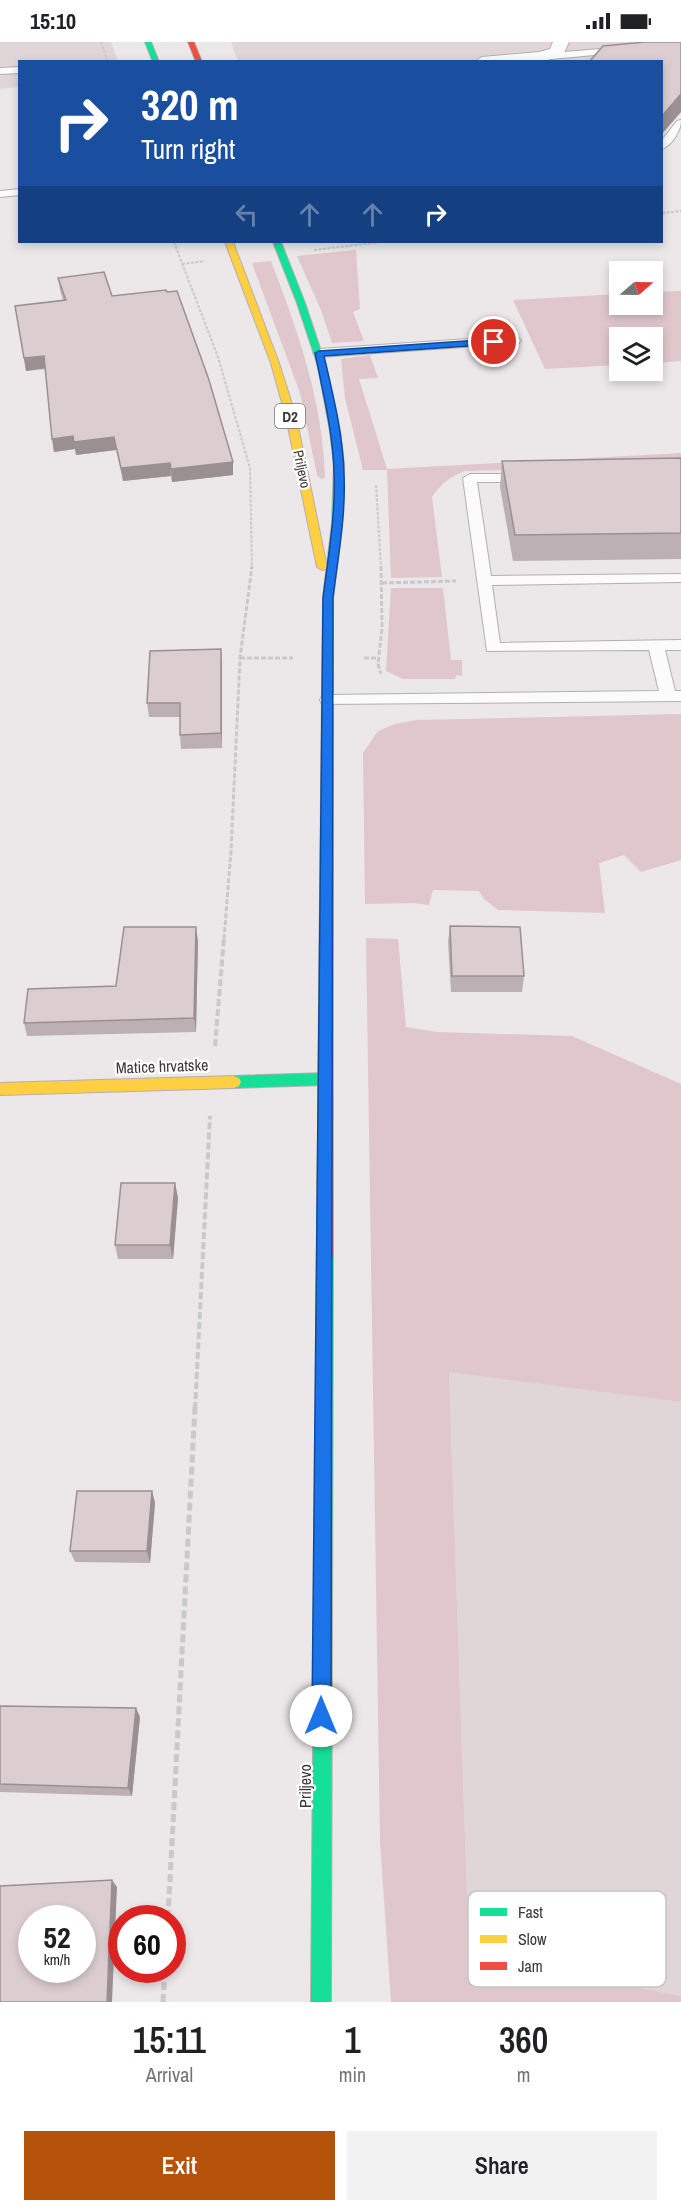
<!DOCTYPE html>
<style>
body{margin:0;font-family:"Archivo Narrow",sans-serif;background:#f2f2f2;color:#202124;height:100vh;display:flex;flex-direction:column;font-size:22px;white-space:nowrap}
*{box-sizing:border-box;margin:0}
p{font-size:20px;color:#757577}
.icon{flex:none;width:33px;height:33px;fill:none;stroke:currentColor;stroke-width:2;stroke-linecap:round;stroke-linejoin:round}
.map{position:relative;height:1960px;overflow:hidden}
.side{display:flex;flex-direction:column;background:#fff;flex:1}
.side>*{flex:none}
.hud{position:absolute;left:18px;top:18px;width:645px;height:183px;border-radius:0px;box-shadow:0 3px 9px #0003;background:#1a4fa0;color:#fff;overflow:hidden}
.needle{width:39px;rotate:70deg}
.buttons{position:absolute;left:609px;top:219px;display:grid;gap:12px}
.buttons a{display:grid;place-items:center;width:54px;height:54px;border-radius:0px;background:#fff;box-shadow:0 3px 9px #0003;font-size:30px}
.speed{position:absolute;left:18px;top:1863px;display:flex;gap:12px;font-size:30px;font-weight:700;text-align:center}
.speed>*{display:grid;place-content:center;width:78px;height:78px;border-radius:50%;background:#fff;box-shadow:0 3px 9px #0003;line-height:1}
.speed small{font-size:15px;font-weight:400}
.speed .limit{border:9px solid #d22;background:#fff;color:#111}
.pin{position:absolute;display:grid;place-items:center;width:51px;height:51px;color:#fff;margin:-26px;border:3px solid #fff;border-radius:50%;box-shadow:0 2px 6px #0007}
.me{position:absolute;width:66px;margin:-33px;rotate:0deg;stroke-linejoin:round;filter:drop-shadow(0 0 4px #0008)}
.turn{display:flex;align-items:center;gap:21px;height:126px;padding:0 24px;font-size:27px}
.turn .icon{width:78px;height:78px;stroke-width:2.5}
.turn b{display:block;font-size:42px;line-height:51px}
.lanes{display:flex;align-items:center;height:57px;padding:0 24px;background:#0003;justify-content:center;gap:30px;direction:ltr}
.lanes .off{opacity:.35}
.eta{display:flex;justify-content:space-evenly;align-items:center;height:102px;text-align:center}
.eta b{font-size:36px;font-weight:600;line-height:42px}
.primary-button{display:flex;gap:12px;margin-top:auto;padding:12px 24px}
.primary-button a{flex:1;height:69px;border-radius:0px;background:#b45309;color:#fff;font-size:24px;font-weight:600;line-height:69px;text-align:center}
.primary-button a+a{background:#f2f2f2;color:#202124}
.status{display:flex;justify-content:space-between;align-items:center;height:42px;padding:0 30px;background:#fff;direction:ltr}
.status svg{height:16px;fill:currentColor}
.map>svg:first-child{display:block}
.built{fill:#e0d6d8}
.green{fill:#e0c7cc}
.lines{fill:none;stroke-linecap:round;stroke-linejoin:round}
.lane-casing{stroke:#b3afb0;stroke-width:2}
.street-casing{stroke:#b3afb0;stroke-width:2}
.fast-casing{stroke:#b3afb0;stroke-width:2}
.slow-casing{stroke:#b3afb0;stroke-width:2}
.jam-casing{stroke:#b3afb0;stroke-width:2}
.path-far3{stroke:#cac9c9;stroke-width:2;stroke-dasharray:3 1.5;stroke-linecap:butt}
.path-far2{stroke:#cac9c9;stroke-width:3;stroke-dasharray:5 2;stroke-linecap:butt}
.path-far1{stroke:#cac9c9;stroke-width:4;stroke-dasharray:7 3;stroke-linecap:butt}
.path{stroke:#cac9c9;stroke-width:5;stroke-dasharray:8 4;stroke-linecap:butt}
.lane{fill:#fcfbfc;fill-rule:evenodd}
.street{fill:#fcfbfc;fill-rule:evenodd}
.fast{fill:#16e098;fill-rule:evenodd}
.slow{fill:#ffcf43;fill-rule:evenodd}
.jam{fill:#f24e42;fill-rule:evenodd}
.wall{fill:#bdb0b4}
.shaded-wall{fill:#9a9092}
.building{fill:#dccdd1;stroke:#9a9092;stroke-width:1.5;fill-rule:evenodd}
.route{fill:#1a73e8;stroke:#114b97;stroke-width:1.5}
.labels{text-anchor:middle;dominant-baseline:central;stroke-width:4.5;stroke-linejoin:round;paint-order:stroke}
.far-street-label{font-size:14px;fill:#3c3839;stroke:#fff}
.shield{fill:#fff;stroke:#767474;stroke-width:1.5}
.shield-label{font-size:15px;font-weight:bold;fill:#3c3839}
.street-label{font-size:16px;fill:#3c3839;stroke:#fff}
.key{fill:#fff;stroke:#c4c3c4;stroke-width:1.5}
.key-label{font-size:16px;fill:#3c3839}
</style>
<div class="status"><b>15:10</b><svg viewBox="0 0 49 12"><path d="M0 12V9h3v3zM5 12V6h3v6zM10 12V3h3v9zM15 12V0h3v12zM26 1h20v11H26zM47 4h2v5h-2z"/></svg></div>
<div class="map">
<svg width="681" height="1960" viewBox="0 0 681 1960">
<rect width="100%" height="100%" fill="#ece7e8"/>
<g class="built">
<polygon points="0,0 111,0 118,19 20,20 19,45 0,47"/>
<polygon points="231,0 681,0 681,70 662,92 662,20 238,20"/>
<polygon points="449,1329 681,1360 681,1954 469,1911"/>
</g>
<g class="green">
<polygon points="356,208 360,267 353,270 364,299 332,301 321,268 297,214"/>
<path d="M271 219C298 289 323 360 325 436L321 437 317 433 300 351 252 221Z"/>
<polygon points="681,249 681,319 653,321 652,296 620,296 619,323 545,327 513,258 619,252 620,262 652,262 653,250"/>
<path d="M370 313 378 336 359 337 387 427 681 411V424L465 429C449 435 442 441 432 455L442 535 391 536 387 428H363L345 356 341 317Z"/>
<polygon points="391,546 443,546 451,618 462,618 462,634 456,633 455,637 403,637 386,629"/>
<polygon points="681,672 681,818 641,830 624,813 599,821 605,871 498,868 484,857 479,849 433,848 429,863 413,861 365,862 363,711 378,689 395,682 417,678"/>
<polygon points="366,896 398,897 406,985 437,990 572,994 681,1042 681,1360 449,1330 469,1911 681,1954 681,1960 391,1960 380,1800"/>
</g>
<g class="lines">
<g class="lane-casing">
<g id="lane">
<polygon points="624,5 627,6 627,10 540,18 535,15 540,12"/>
<polygon points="20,25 20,31 0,32 0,26"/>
<path d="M681 78C681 89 672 103 662 107V98L677 79Z"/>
<polygon points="20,147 20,153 0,155 0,149"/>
<polygon points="515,294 521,298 519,301 319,315 313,311 319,307"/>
<polygon points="470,432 525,432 532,436 525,440 477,440 491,534 681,532 681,540 492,543 500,601 681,598 681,608 665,608 675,649 681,649 681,659 322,662 320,658 322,654 328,653 659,649 649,608 487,609 463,436"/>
</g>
</g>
<g class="street-casing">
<polygon id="street" points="553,0 569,0 563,13 541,20 474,20 482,15 539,10 550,7"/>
</g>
<g class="fast-casing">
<g id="fast">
<polygon points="145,0 151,0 159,20 153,20"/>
<polygon points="273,200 281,200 305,261 326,324 340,389 344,422 342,481 333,556 333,953 326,958 319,953 323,556 332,481 334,422 330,389 318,324 297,261"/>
<polygon points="326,1031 331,1033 333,1037 331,1041 326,1043 234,1046 229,1044 227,1040 229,1036 234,1034"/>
<polygon points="325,1207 330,1209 333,1214 331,1960 311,1960 317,1214 320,1209"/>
</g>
</g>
<g class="slow-casing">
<g id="slow">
<polygon points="225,200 233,200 279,321 296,375 327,525 326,527 322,528 317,525 286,375 271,321"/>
<polygon points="234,1034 239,1036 241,1040 239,1044 234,1046 0,1053 0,1041"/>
</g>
</g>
<g class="jam-casing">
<g id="jam">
<polygon points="188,0 194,0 202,20 196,20"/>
<polygon points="326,948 333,953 333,1214 330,1219 325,1221 320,1219 317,1214 319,953"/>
</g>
</g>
<g class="path-far3">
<polyline points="101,0 108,20"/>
<polyline points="662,171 681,169"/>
<polyline points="174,200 218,315 250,426 252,526"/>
<polyline points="314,208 380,200"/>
<polyline points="182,222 205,219"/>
<polyline points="376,443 381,526"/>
</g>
<g class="path-far2">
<polyline points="381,524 382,587 378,622 381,632"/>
<polyline points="382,541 456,539"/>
<polyline points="240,616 293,616"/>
<polyline points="364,616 378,616"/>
<polyline points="224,897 231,809 240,616 252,524"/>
</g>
<g class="path-far1">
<polyline points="215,1004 224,896"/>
<polyline points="195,1367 210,1074"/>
</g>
<g class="path">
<polyline points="168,1876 195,1365"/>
<polyline points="163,1960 165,1928"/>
</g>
<use href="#lane" class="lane"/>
<use href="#street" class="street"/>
<use href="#fast" class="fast"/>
<use href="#slow" class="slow"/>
<use href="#jam" class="jam"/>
</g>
<g class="wall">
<polygon points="58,236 112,254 233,420 233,433 172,440 171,434 123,439 116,408 76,413 75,407 54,410 46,327 26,329 15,264 63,258 60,248"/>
<polygon points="681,416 681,517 513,519 500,445 502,419"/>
<polygon points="222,621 222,706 181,707 180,693 180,675 149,675 147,661"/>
<polygon points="450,884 524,934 522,950 451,950 448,900"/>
<polygon points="198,899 196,990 27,994 24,981 116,944"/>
<polygon points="175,1141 178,1156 173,1217 118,1217 115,1203"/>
<polygon points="152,1449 155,1461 150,1521 75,1520 70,1509"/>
<polygon points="0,1664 140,1675 132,1754 0,1750"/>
</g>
<g class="shaded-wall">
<polygon points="681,52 681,70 662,92 662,74"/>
<polygon points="44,314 46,326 26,329 24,316"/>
<polygon points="73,394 75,407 54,410 52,397"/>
<polygon points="114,395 116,408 76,413 74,400"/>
<polygon points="233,420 233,433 172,440 171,427"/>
<polygon points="170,421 171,434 123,439 121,426"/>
<polygon points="221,607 222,621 222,706 221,691"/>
<polygon points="196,885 198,899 196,990 194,976"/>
<polygon points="175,1141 178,1156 173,1217 170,1203"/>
<polygon points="152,1449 155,1461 150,1521 147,1509"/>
<polygon points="136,1666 140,1675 132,1754 128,1746"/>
<polygon points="112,1838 117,1845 112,1960 107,1960"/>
</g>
<g class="building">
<polygon points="645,0 681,0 681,52 662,74 662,20 589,20 603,4"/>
<polygon points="104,230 112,254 166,248 167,250 177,249 209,338 233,420 171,427 170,421 121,426 114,395 74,400 73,394 52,397 44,314 24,316 15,264 66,258 58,236"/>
<polygon points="681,416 681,491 515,493 502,419"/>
<polygon points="221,607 221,691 180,693 180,661 147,661 150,609"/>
<polygon points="450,884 520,885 524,934 452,934"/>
<polygon points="124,885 196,885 194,976 24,981 28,947 116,944"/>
<polygon points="121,1141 175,1141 170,1203 115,1203"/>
<polygon points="77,1449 152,1449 147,1509 70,1509"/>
<polygon points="0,1664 136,1666 128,1746 0,1742"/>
<path d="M112 1838 107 1960H0V1844ZM32 1876H82V1928H32Z"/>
</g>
<path class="route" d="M494 297 498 300 497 302 324 314C333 353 343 392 344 432 346 473 338 515 333 556L331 1674 328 1681 321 1683 315 1681 312 1674 323 556C328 515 336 472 334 431 333 390 323 351 315 311L319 309Z"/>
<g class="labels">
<g class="far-street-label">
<text transform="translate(302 427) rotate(78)">Priljevo</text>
</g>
<rect class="shield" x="275" y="362" width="30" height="24" rx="4.5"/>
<g class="shield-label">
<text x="290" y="374">D2</text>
</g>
<g class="street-label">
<text transform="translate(162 1024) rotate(-2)">Matice hrvatske</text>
<text transform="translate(305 1744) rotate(-90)">Priljevo</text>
</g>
</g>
<rect x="468" y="1849" width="198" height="96" rx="9" class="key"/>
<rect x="480" y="1866" width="27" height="8" fill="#16e098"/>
<rect x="480" y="1893" width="27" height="8" fill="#ffcf43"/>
<rect x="480" y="1920" width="27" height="8" fill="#f24e42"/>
<g class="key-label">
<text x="518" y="1876">Fast</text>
<text x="518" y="1903">Slow</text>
<text x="518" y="1930">Jam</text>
</g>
</svg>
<div class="buttons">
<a><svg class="needle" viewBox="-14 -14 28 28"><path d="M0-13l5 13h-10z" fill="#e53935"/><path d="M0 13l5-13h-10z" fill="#757577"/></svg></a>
<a><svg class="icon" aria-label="layers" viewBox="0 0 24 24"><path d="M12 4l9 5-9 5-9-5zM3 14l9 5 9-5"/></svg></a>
</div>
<div class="speed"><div>52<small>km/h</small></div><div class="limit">60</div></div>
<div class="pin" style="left:494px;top:300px;background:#d93025"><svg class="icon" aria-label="arrive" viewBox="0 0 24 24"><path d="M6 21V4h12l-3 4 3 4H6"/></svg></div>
<svg class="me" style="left:321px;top:1674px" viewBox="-20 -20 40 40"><circle r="19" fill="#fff"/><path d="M0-13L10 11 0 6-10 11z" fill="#1a73e8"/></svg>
<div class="hud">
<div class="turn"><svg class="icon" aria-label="right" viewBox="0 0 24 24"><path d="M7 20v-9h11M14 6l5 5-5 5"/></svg><div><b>320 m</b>Turn right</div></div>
<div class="lanes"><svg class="icon off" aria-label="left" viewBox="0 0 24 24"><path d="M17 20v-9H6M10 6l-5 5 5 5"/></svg><svg class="icon off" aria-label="ahead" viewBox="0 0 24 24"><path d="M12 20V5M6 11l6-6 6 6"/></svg><svg class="icon off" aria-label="ahead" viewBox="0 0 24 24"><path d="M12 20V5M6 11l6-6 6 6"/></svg><svg class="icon" aria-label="right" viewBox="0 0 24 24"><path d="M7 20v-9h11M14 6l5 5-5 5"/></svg></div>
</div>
</div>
<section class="side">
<div class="eta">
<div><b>15:11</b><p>Arrival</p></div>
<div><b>1</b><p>min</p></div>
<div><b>360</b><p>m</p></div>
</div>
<div class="primary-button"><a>Exit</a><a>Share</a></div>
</section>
